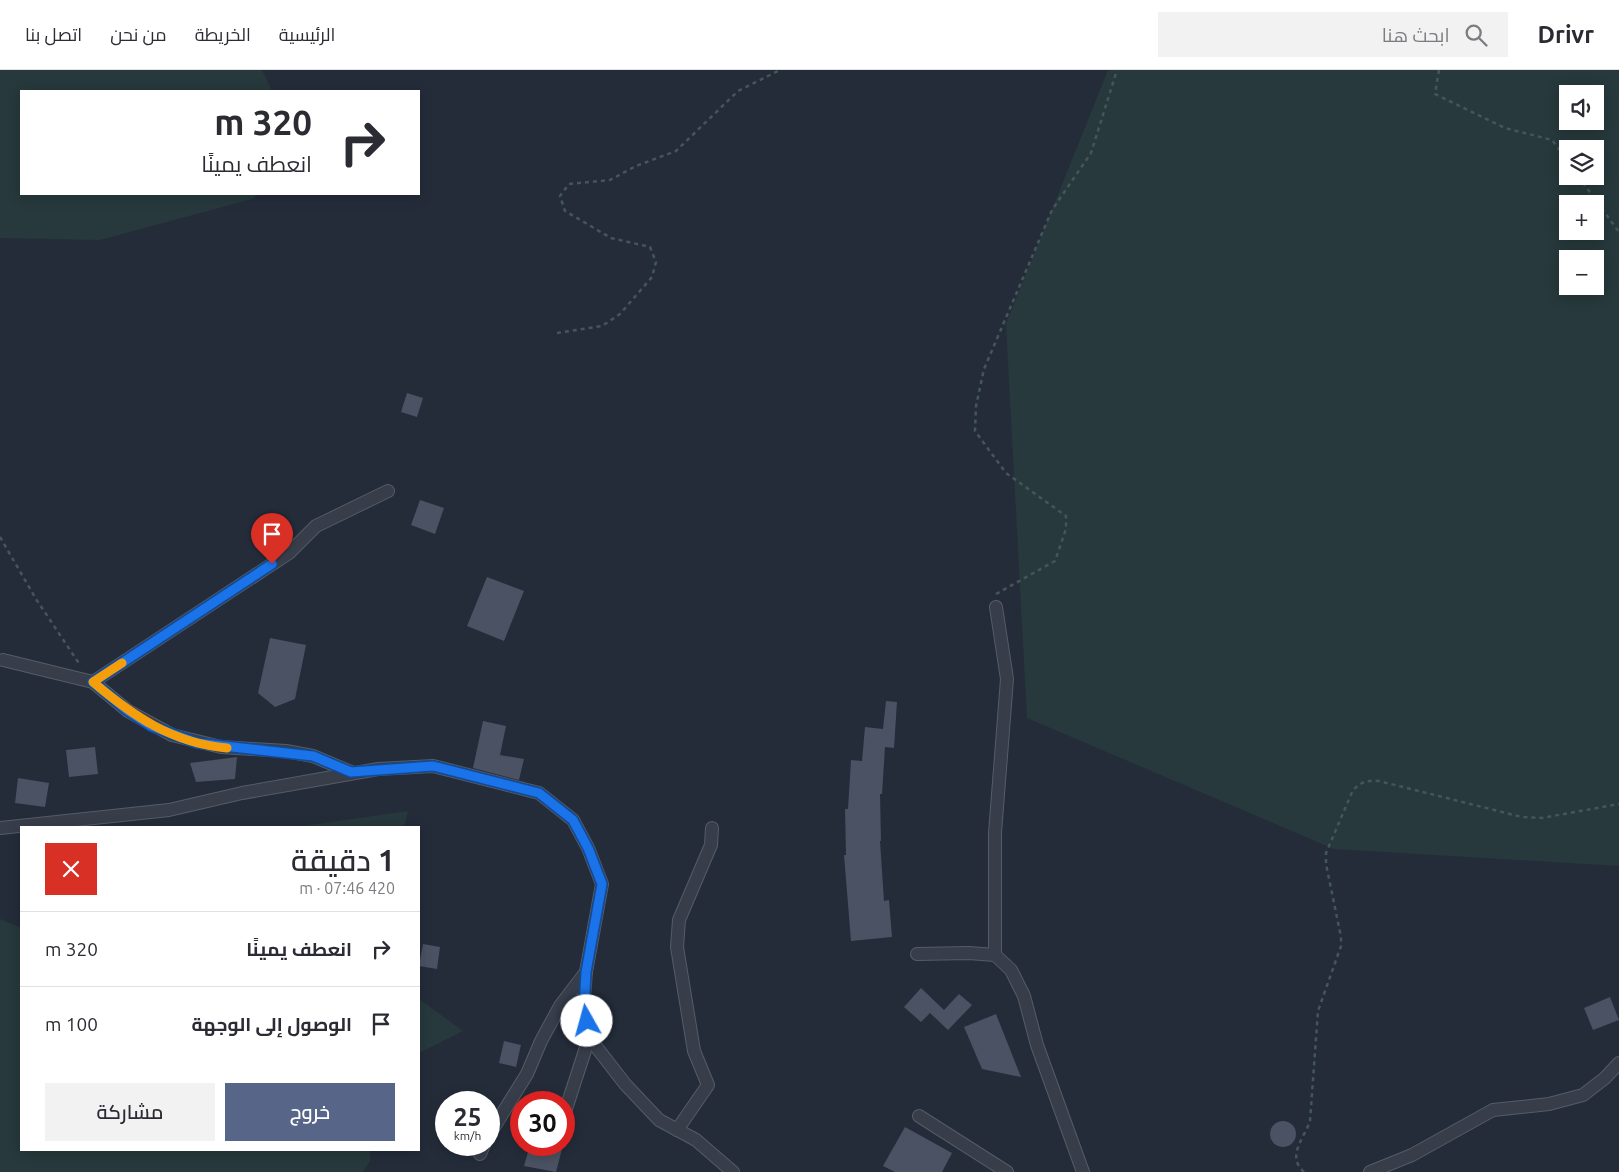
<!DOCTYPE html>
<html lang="ar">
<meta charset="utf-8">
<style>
body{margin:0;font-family:Ubuntu,Cairo,sans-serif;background:#f2f2f3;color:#2b2b33;direction:rtl;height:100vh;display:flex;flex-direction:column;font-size:19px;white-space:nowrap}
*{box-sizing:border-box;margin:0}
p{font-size:16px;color:#7c7c81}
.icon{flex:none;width:28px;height:28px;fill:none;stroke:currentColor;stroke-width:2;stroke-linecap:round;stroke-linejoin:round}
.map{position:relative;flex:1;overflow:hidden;direction:ltr}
.panel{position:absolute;left:20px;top:756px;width:400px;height:325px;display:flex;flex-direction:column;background:#fff;border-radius:0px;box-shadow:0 2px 12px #0003;direction:rtl}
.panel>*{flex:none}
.guide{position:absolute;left:20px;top:20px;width:400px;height:105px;border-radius:0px;box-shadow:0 2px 12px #0003;direction:rtl;background:#fff;color:#2b2b33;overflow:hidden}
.fabs{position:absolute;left:1559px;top:15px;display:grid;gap:10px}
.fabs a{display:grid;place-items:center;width:45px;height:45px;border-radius:0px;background:#fff;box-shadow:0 2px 12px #0003;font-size:25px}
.speed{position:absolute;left:435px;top:1021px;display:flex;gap:10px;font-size:25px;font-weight:700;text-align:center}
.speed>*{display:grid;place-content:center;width:65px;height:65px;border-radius:50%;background:#fff;box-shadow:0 2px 12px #0003;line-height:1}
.speed small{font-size:12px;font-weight:400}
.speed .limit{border:8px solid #d22;background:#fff;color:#111}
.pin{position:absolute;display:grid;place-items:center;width:42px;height:42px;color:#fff;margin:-51px -21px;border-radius:50% 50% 50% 0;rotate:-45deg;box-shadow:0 0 5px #0007}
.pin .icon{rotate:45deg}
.me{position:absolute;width:55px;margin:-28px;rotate:353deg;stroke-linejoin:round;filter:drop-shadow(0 0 4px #0008)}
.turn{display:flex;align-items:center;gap:18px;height:105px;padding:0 25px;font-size:22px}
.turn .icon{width:65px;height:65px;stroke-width:2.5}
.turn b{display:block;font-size:35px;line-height:42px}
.round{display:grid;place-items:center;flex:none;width:52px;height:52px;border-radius:0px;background:#f2f2f3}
.head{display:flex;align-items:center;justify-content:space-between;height:85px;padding:0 25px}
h1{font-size:30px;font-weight:600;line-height:38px}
.primary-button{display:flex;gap:10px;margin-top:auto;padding:10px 25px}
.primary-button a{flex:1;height:58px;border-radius:0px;background:#576589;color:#fff;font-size:20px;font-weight:600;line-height:58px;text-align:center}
.primary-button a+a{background:#f2f2f3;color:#2b2b33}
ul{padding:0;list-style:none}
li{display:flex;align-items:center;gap:15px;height:75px;padding:0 25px;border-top:1px solid #e1e1e2}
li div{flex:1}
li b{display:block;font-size:19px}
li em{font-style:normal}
header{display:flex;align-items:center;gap:30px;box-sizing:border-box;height:70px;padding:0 25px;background:#fff;border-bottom:1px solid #e1e1e2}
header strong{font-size:24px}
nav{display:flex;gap:28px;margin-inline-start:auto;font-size:18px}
.search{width:350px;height:45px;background:#f2f2f3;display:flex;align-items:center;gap:12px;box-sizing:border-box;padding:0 18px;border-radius:0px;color:#7c7c81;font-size:19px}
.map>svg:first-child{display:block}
.green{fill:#27393c;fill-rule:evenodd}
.building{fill:#4a5263}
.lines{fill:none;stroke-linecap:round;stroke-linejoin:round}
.minor-casing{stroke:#555c68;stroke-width:14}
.path{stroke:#45565a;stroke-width:2.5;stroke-dasharray:4 4;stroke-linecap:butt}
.minor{stroke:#373e4a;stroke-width:12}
.route-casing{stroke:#114b97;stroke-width:12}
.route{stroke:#1a73e8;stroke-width:9}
.slow{stroke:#f59e0b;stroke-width:9}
</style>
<header>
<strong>Drivr</strong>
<div class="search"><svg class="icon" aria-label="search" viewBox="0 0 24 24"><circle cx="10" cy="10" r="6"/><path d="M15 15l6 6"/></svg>ابحث هنا</div>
<nav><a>الرئيسية</a><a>الخريطة</a><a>من نحن</a><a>اتصل بنا</a></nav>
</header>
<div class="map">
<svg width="1619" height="1102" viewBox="0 0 1619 1102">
<rect width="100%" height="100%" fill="#242c3a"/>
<g class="green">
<polygon points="0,0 262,0 272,21 21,21 21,124 259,124 252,129 100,170 0,168"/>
<path d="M1108 0H1619V796L1334 779 1027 648 1006 254ZM1568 24H1595V51H1568ZM1568 79H1595V106H1568ZM1568 134H1595V161H1568ZM1568 189H1595V216H1568Z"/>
<polygon points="408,741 404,757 296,757"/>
<polygon points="0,849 21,858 21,1080 370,1080 370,1091 363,1102 0,1102"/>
<polygon points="419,929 463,961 419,983"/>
</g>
<g class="building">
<polygon points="407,323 423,328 417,347 401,342"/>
<polygon points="420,430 444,438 435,464 411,455"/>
<polygon points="487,507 524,521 504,571 467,556"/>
<polygon points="270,568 306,575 295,629 275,637 258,623"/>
<polygon points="886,631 897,632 894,678 885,677 882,724 880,724 881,771 880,771 884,831 889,830 892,867 851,871 844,785 846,785 845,739 848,739 851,690 862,691 865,657 883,659"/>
<polygon points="483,651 506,656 500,685 524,689 519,710 473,698"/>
<polygon points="95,677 98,704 69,707 66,680"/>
<polygon points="237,687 235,709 196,712 190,693"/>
<polygon points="18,708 49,713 45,737 15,733"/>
<polygon points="423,874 440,877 437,899 419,896"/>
<polygon points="921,918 944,940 959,924 972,935 948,960 930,943 921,952 904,937"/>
<polygon points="1610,927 1619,950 1593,960 1584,938"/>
<polygon points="996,944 1021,1007 982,999 964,957"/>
<polygon points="504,971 521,975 516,997 499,993"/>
<circle cx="1283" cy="1064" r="13"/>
<polygon points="905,1057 952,1083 942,1102 895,1102 883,1096"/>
<polygon points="530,1075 563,1075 556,1102 524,1096"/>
</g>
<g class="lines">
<g class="minor-casing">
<g id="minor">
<polyline points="3,590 93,612 128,641 172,665 221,677 286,681 313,686 351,702"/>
<polyline points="93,612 289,483 316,456 388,421"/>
<polyline points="0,758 169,740 242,723 378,699 433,696 539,723 573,750 588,778 602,814 586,902 583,939 594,974 625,1014 659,1050 696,1070 733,1102"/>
<polyline points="917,884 969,883 995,885 1011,900 1024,926 1037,975 1083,1102"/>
<polyline points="995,885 995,763 1007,609 996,537"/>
<polyline points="564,1045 591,962"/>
<polyline points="919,1046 1007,1102"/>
<polyline points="677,1060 708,1015 694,981 677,877 679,850 711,775 712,758"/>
<polyline points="489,1065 527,1004 541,971 560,936 586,902"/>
<polyline points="480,1084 484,1075"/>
<polyline points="1370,1102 1412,1085 1493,1040 1549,1034 1583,1025 1605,1008 1619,993"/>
</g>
</g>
<g class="path">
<polyline points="1439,0 1435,24 1505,58 1552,70 1568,91"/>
<polyline points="1578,106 1619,162"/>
<polyline points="557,263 602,256 620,244 652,207 656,192 650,177 611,168 565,141 560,126 569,114 610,110 636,96 676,81 738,21 780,0"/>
<polyline points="0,467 36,529 80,595"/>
<polyline points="996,524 1055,491 1066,459 1066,446 1006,403 975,361 976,336 984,299 1052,140 1091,83 1117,0"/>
<path d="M1304 1102C1286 1086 1304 1069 1310 1051L1318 941 1341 876V867L1326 794V783L1353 720C1361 712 1367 710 1379 711L1522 747 1542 748 1619 734"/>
</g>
<use href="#minor" class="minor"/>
</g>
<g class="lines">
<g class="route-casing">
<polyline id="route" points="272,494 93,612 128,641 151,656 197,673 313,686 351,702 433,696 539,723 573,750 588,778 602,814 586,902 584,939 587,951"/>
</g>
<use href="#route" class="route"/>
<path class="slow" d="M122 593 93 612C133 646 172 673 227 678"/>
</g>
</svg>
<div class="fabs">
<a><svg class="icon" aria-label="sound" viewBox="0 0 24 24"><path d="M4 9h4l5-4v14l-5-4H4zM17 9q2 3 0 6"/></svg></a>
<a><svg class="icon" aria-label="layers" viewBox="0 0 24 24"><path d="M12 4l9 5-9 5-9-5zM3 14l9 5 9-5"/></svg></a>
<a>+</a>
<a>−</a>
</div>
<div class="speed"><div>25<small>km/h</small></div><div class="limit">30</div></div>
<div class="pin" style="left:272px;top:494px;background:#d93025"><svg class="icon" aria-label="arrive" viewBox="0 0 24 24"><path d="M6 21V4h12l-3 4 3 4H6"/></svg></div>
<svg class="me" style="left:587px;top:951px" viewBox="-20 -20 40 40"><circle r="19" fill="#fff"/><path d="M0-13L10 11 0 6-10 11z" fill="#1a73e8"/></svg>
<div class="guide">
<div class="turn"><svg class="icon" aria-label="right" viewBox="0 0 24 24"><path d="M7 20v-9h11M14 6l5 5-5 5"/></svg><div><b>320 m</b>انعطف يمينًا</div></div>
</div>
<section class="panel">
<div class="head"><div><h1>1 دقيقة</h1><p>420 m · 07:46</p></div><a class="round" style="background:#d93025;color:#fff"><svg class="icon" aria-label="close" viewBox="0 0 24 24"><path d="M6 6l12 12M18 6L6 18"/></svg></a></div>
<ul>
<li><svg class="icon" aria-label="right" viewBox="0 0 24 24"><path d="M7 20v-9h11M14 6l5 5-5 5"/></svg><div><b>انعطف يمينًا</b></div><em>320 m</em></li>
<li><svg class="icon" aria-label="arrive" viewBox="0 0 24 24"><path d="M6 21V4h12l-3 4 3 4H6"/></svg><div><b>الوصول إلى الوجهة</b></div><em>100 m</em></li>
</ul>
<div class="primary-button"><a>خروج</a><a>مشاركة</a></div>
</section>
</div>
